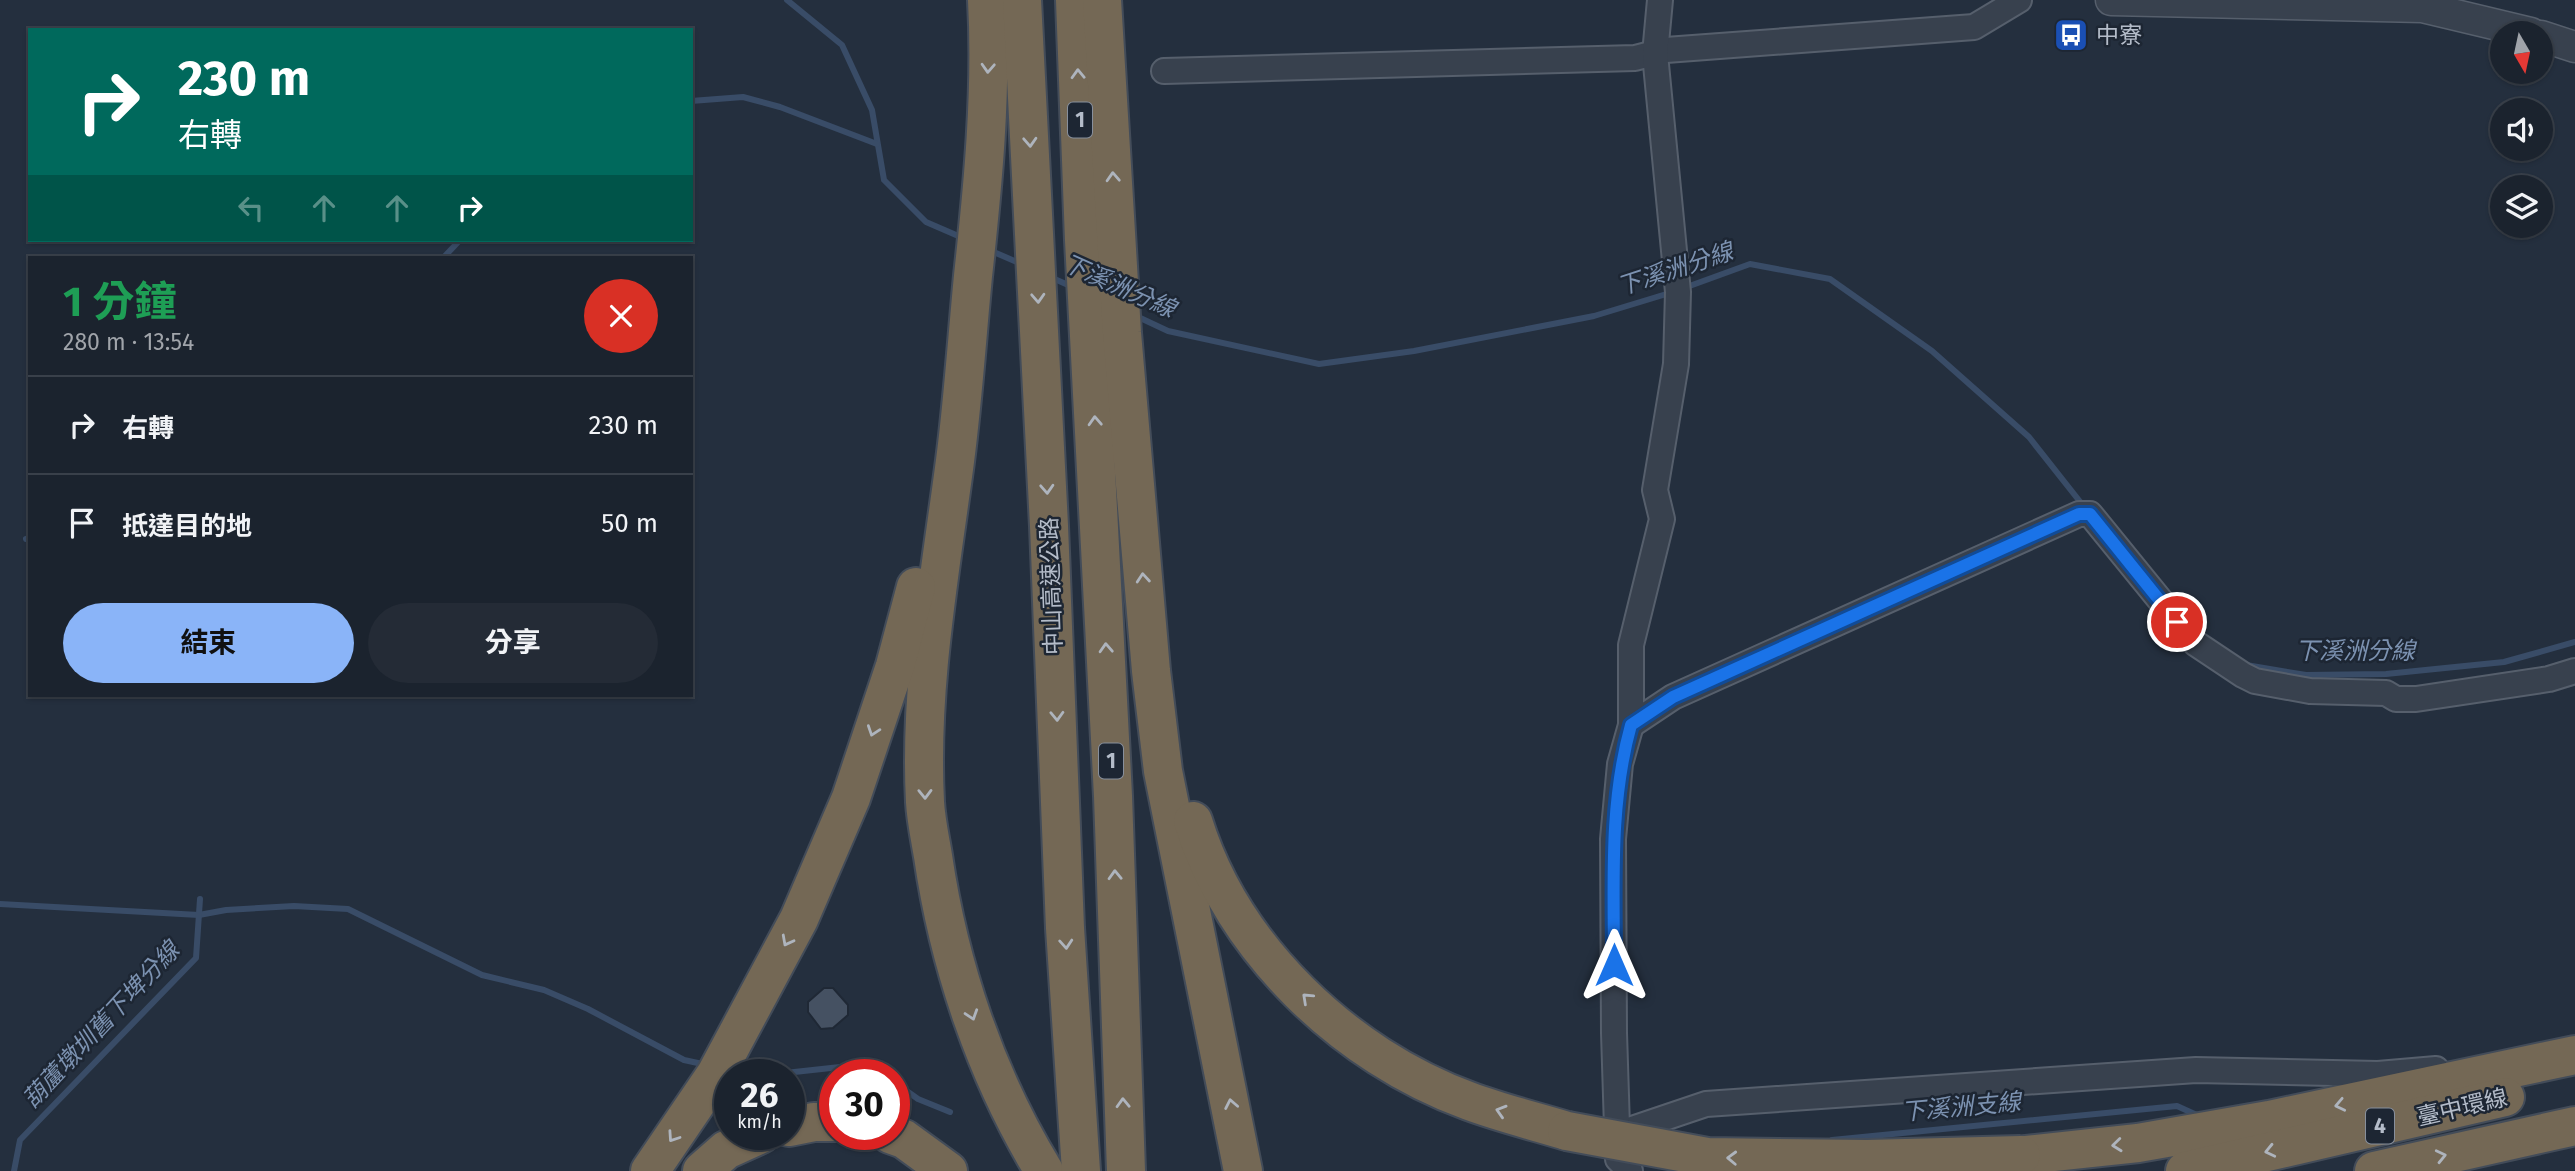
<!DOCTYPE html>
<html lang="zh-TW">
<meta charset="utf-8">
<style>
body{margin:0;font-family:"Fira Sans","Noto Sans TC",sans-serif;background:#242b36;color:#f1f3f6;height:100vh;display:flex;flex-direction:column;font-size:26px;white-space:nowrap}
*{box-sizing:border-box;margin:0}
p{font-size:23px;color:#a0a4aa}
.icon{flex:none;width:38px;height:38px;fill:none;stroke:currentColor;stroke-width:2;stroke-linecap:round;stroke-linejoin:round}
.map{position:relative;flex:1;overflow:hidden}
.drawer{position:absolute;left:28px;top:256px;width:665px;height:441px;display:flex;flex-direction:column;background:#1b232e;border-radius:0px;box-shadow:0 2px 5px #0004,0 0 0 2px #39404a}
.drawer>*{flex:none}
.banner{position:absolute;left:28px;top:28px;width:665px;height:214px;border-radius:0px;box-shadow:0 2px 5px #0004,0 0 0 2px #39404a;background:#00695c;color:#fff;overflow:hidden}
.needle{width:46px;rotate:171deg}
.buttons{position:absolute;left:2490px;top:21px;display:grid;gap:14px}
.buttons a{display:grid;place-items:center;width:63px;height:63px;border-radius:50%;background:#1b232e;box-shadow:0 2px 5px #0004,0 0 0 2px #39404a;font-size:35px}
.speed{position:absolute;left:714px;top:1059px;display:flex;gap:14px;font-size:35px;font-weight:700;text-align:center}
.speed>*{display:grid;place-content:center;width:91px;height:91px;border-radius:50%;background:#1b232e;box-shadow:0 2px 5px #0004,0 0 0 2px #39404a;line-height:1}
.speed small{font-size:18px;font-weight:400}
.speed .limit{border:10px solid #d22;background:#fff;color:#111}
.pin{position:absolute;display:grid;place-items:center;width:60px;height:60px;color:#fff;margin:-30px;border:4px solid #fff;border-radius:50%;box-shadow:0 2px 7px #0007}
.me{position:absolute;width:77px;margin:-38px;rotate:0deg;stroke-linejoin:round;filter:drop-shadow(0 0 5px #0008)}
.turn{display:flex;align-items:center;gap:24px;height:147px;padding:0 35px;font-size:32px}
.turn .icon{width:91px;height:91px;stroke-width:2.5}
.turn b{display:block;font-size:49px;line-height:60px}
.lanes{display:flex;align-items:center;height:66px;padding:0 35px;background:#0003;justify-content:center;gap:35px;direction:ltr}
.lanes .off{opacity:.35}
.round{display:grid;place-items:center;flex:none;width:74px;height:74px;border-radius:37px;background:#242b36}
.headline{display:flex;align-items:center;justify-content:space-between;height:119px;padding:0 35px}
h1{font-size:42px;font-weight:700;line-height:52px;color:#1e9e55}
.button{display:flex;gap:14px;margin-top:auto;padding:14px 35px}
.button a{flex:1;height:80px;border-radius:42px;background:#8ab4f8;color:#111;font-size:28px;font-weight:700;line-height:80px;text-align:center}
.button a+a{background:#242b36;color:#f1f3f6}
ul{padding:0;list-style:none}
li{display:flex;align-items:center;gap:21px;height:98px;padding:0 35px;border-top:2px solid #39404a}
li div{flex:1}
li b{display:block;font-size:26px}
li em{font-style:normal}
.map>svg:first-child{display:block}
.lines{fill:none;stroke-linecap:round;stroke-linejoin:round}
.stream{stroke:#394c67;stroke-width:6}
.building{fill:#455162;stroke:#1f2835;stroke-width:2}
.minor-casing{stroke:#565f6c;stroke-width:28}
.tertiary-casing{stroke:#565f6c;stroke-width:33}
.motorway-casing{stroke:#434c59;stroke-width:42}
.minor{stroke:#38414e;stroke-width:24}
.tertiary{stroke:#38414e;stroke-width:30}
.motorway{stroke:#746855;stroke-width:38}
.motorway-bridge-casing{stroke:#434c59;stroke-width:42;stroke-linecap:butt}
.motorway-bridge{stroke:#746855;stroke-width:38}
.oneway{stroke:#aeb4bd}
.route-casing{stroke:#114b97;stroke-width:18}
.route{stroke:#1a73e8;stroke-width:12}
.labels{text-anchor:middle;dominant-baseline:central;stroke-width:5;stroke-linejoin:round;paint-order:stroke}
.shield{fill:#1d2633;stroke:#878f9c;stroke-width:2}
.shield-label{font-size:21px;font-weight:bold;fill:#b4bcc9}
.poi-label{font-size:23px;fill:#b4bcc9;stroke:#1d2633;text-anchor:start}
.street-label{font-size:23px;fill:#b4bcc9;stroke:#1d2633}
.water-label{font-size:24px;font-style:italic;fill:#7c92b1;stroke:#1d2633}
</style>
<div class="map">
<svg width="2575" height="1171" viewBox="0 0 2575 1171">
<rect width="100%" height="100%" fill="#242f3e"/>
<g class="lines">
<g class="stream">
<polyline points="787,0 842,45 872,110 884,180 926,222 963,238"/>
<polyline points="691,101 743,97 780,107 877,144"/>
<polyline points="989,250 1024,265"/>
<polyline points="444,257 460,240"/>
<polyline points="1050,277 1075,288"/>
<polyline points="1684,288 1750,264 1830,279 1932,351 2029,437 2085,508"/>
<polyline points="1136,316 1168,331 1319,364 1414,351 1594,316 1673,292"/>
<polyline points="26,539 30,538"/>
<polyline points="2246,665 2306,675 2386,674 2504,662 2575,642"/>
<polyline points="0,904 199,915 226,910 294,906 348,909 482,975 544,990 588,1009 684,1060 707,1065"/>
<polyline points="731,1071 760,1074"/>
<polyline points="776,1074 840,1067 875,1074"/>
<polyline points="894,1082 918,1099 950,1112"/>
<polyline points="1832,1140 2177,1106 2199,1116"/>
<polyline points="14,1171 20,1140 196,958 200,899"/>
</g>
</g>
<polygon class="building" points="824,988 833,988 848,1005 848,1015 833,1028 821,1029 808,1012 808,1002"/>
<g class="lines">
<g class="minor-casing">
<g id="minor">
<polyline points="1164,71 1635,58 1666,50 1974,27 2019,0"/>
<polyline points="1631,725 1673,697 2079,514 2090,514 2195,643 2243,675 2255,681 2310,691 2386,693 2396,699 2416,699 2549,679 2575,671"/>
<polyline points="1617,1134 1706,1104 2196,1070 2378,1074 2436,1069"/>
<polyline points="1630,1171 1618,1159 1614,1033 1613,839 1620,764 1631,725 1631,645 1662,519 1655,490 1676,364 1678,292 1655,54 1660,0"/>
</g>
</g>
<g class="tertiary-casing">
<g id="tertiary">
<polyline points="2111,0 2422,7 2531,33"/>
<polyline points="2541,36 2575,47"/>
</g>
</g>
<g class="motorway-casing">
<g id="motorway">
<path d="M987 0C992 92 983 185 973 276 967 338 963 400 955 461 940 575 919 687 925 802 926 820 930 838 933 856 949 966 986 1076 1044 1171"/>
<polyline points="1022,0 1049,526 1065,928 1081,1171"/>
<polyline points="1075,0 1084,240 1113,796 1126,1171"/>
<polyline points="1102,0 1122,333 1151,671 1163,771 1243,1171"/>
<path d="M1193 821C1232 948 1345 1056 1469 1101 1501 1113 1534 1121 1567 1131"/>
<polyline points="789,1127 814,1122 835,1122"/>
<polyline points="890,1134 904,1139 948,1171"/>
<polyline points="1989,1159 2138,1143 2269,1120 2575,1055"/>
<polyline points="650,1171 716,1074 799,919 851,798 895,666 916,587"/>
<polyline points="702,1171 726,1150 761,1134"/>
<polyline points="2185,1171 2505,1097"/>
<polyline points="2374,1171 2575,1126"/>
</g>
</g>
<use href="#minor" class="minor"/>
<use href="#tertiary" class="tertiary"/>
<use href="#motorway" class="motorway"/>
<g class="motorway-bridge-casing">
<polyline id="motorway-bridge" points="1567,1131 1707,1157 1867,1159 2021,1155"/>
</g>
<use href="#motorway-bridge" class="motorway-bridge"/>
</g>
<defs><path id="oneway-chevron" d="M-2-3.5L2.5 0L-2 3.5" fill="none" stroke-width="1.6" stroke-linecap="round" stroke-linejoin="round" transform="scale(1.75)"/></defs>
<g class="oneway">
<use href="#oneway-chevron" transform="translate(988 68) rotate(93)"/>
<use href="#oneway-chevron" transform="translate(1078 74) rotate(-92)"/>
<use href="#oneway-chevron" transform="translate(1030 142) rotate(87)"/>
<use href="#oneway-chevron" transform="translate(1113 177) rotate(-93)"/>
<use href="#oneway-chevron" transform="translate(1038 298) rotate(87)"/>
<use href="#oneway-chevron" transform="translate(1095 421) rotate(-93)"/>
<use href="#oneway-chevron" transform="translate(1047 489) rotate(87)"/>
<use href="#oneway-chevron" transform="translate(1143 578) rotate(-95)"/>
<use href="#oneway-chevron" transform="translate(1106 648) rotate(-93)"/>
<use href="#oneway-chevron" transform="translate(1057 716) rotate(88)"/>
<use href="#oneway-chevron" transform="translate(873 731) rotate(109)"/>
<use href="#oneway-chevron" transform="translate(925 794) rotate(89)"/>
<use href="#oneway-chevron" transform="translate(1115 875) rotate(-92)"/>
<use href="#oneway-chevron" transform="translate(787 941) rotate(118)"/>
<use href="#oneway-chevron" transform="translate(1066 944) rotate(86)"/>
<use href="#oneway-chevron" transform="translate(1307 998) rotate(-137)"/>
<use href="#oneway-chevron" transform="translate(972 1015) rotate(72)"/>
<use href="#oneway-chevron" transform="translate(1123 1103) rotate(-92)"/>
<use href="#oneway-chevron" transform="translate(1231 1104) rotate(-101)"/>
<use href="#oneway-chevron" transform="translate(2340 1105) rotate(168)"/>
<use href="#oneway-chevron" transform="translate(1501 1111) rotate(-163)"/>
<use href="#oneway-chevron" transform="translate(673 1137) rotate(124)"/>
<use href="#oneway-chevron" transform="translate(2117 1145) rotate(174)"/>
<use href="#oneway-chevron" transform="translate(2270 1151) rotate(167)"/>
<use href="#oneway-chevron" transform="translate(2441 1156) rotate(-13)"/>
<use href="#oneway-chevron" transform="translate(1732 1158) rotate(-178)"/>
</g>
<g class="lines">
<g class="route-casing">
<path id="route" d="M1614 965C1614 884 1609 804 1631 725L1673 697 2079 514H2090L2177 622"/>
</g>
<use href="#route" class="route"/>
</g>
<defs>
<g id="bus-square" transform="scale(1.75)"><rect x="-9" y="-9" width="18" height="18" rx="4" fill="#1a4fb4" stroke="#1d2633"/><path d="M-5-6H5V4H4V6H2V4H-2V6H-4V4H-5ZM-3.5-4V0h7V-4ZM-3.5 1.2v1.5H-2V1.2ZM2 1.2v1.5H3.5V1.2Z" fill="#fff"/></g>
</defs>
<g fill-rule="evenodd">
<use href="#bus-square" x="2071" y="35"/>
</g>
<g class="labels">
<g class="shield">
<rect x="1068" y="102.5" width="24" height="35" rx="5"/>
<rect x="1099" y="743.5" width="24" height="35" rx="5"/>
<rect x="2366" y="1108.5" width="28" height="35" rx="5"/>
</g>
<g class="shield-label">
<text x="1080" y="120">1</text>
<text x="1111" y="761">1</text>
<text x="2380" y="1126">4</text>
</g>
<g class="poi-label">
<text x="2096" y="35">中寮</text>
</g>
<g class="street-label">
<text transform="translate(1051 586) rotate(-92)">中山高速公路</text>
<text transform="translate(2462 1107) rotate(-13)">臺中環線</text>
</g>
<g class="water-label">
<text transform="translate(1675 269) rotate(-18)">下溪洲分線</text>
<text transform="translate(1119 286) rotate(24)">下溪洲分線</text>
<text x="2355" y="651">下溪洲分線</text>
<text transform="translate(101 1025) rotate(-47)">葫蘆墩圳舊下埤分線</text>
<text transform="translate(1961 1107) rotate(-5)">下溪洲支線</text>
</g>
</g>
</svg>
<div class="buttons">
<a><svg class="needle" viewBox="-14 -14 28 28"><path d="M0-13l5 13h-10z" fill="#e53935"/><path d="M0 13l5-13h-10z" fill="#a0a4aa"/></svg></a>
<a><svg class="icon" aria-label="sound" viewBox="0 0 24 24"><path d="M4 9h4l5-4v14l-5-4H4zM17 9q2 3 0 6"/></svg></a>
<a><svg class="icon" aria-label="layers" viewBox="0 0 24 24"><path d="M12 4l9 5-9 5-9-5zM3 14l9 5 9-5"/></svg></a>
</div>
<div class="speed"><div>26<small>km/h</small></div><div class="limit">30</div></div>
<div class="pin" style="left:2177px;top:622px;background:#d93025"><svg class="icon" aria-label="arrive" viewBox="0 0 24 24"><path d="M6 21V4h12l-3 4 3 4H6"/></svg></div>
<svg class="me" style="left:1614px;top:965px" viewBox="-20 -20 40 40"><path d="M0-17L14 15 0 8-14 15z" fill="#1a73e8" stroke="#fff" stroke-width="4"/></svg>
<div class="banner">
<div class="turn"><svg class="icon" aria-label="right" viewBox="0 0 24 24"><path d="M7 20v-9h11M14 6l5 5-5 5"/></svg><div><b>230 m</b>右轉</div></div>
<div class="lanes"><svg class="icon off" aria-label="left" viewBox="0 0 24 24"><path d="M17 20v-9H6M10 6l-5 5 5 5"/></svg><svg class="icon off" aria-label="ahead" viewBox="0 0 24 24"><path d="M12 20V5M6 11l6-6 6 6"/></svg><svg class="icon off" aria-label="ahead" viewBox="0 0 24 24"><path d="M12 20V5M6 11l6-6 6 6"/></svg><svg class="icon" aria-label="right" viewBox="0 0 24 24"><path d="M7 20v-9h11M14 6l5 5-5 5"/></svg></div>
</div>
<section class="drawer">
<div class="headline"><div><h1>1 分鐘</h1><p>280 m · 13:54</p></div><a class="round" style="background:#d93025;color:#fff"><svg class="icon" aria-label="close" viewBox="0 0 24 24"><path d="M6 6l12 12M18 6L6 18"/></svg></a></div>
<ul>
<li><svg class="icon" aria-label="right" viewBox="0 0 24 24"><path d="M7 20v-9h11M14 6l5 5-5 5"/></svg><div><b>右轉</b></div><em>230 m</em></li>
<li><svg class="icon" aria-label="arrive" viewBox="0 0 24 24"><path d="M6 21V4h12l-3 4 3 4H6"/></svg><div><b>抵達目的地</b></div><em>50 m</em></li>
</ul>
<div class="button"><a>結束</a><a>分享</a></div>
</section>
</div>
